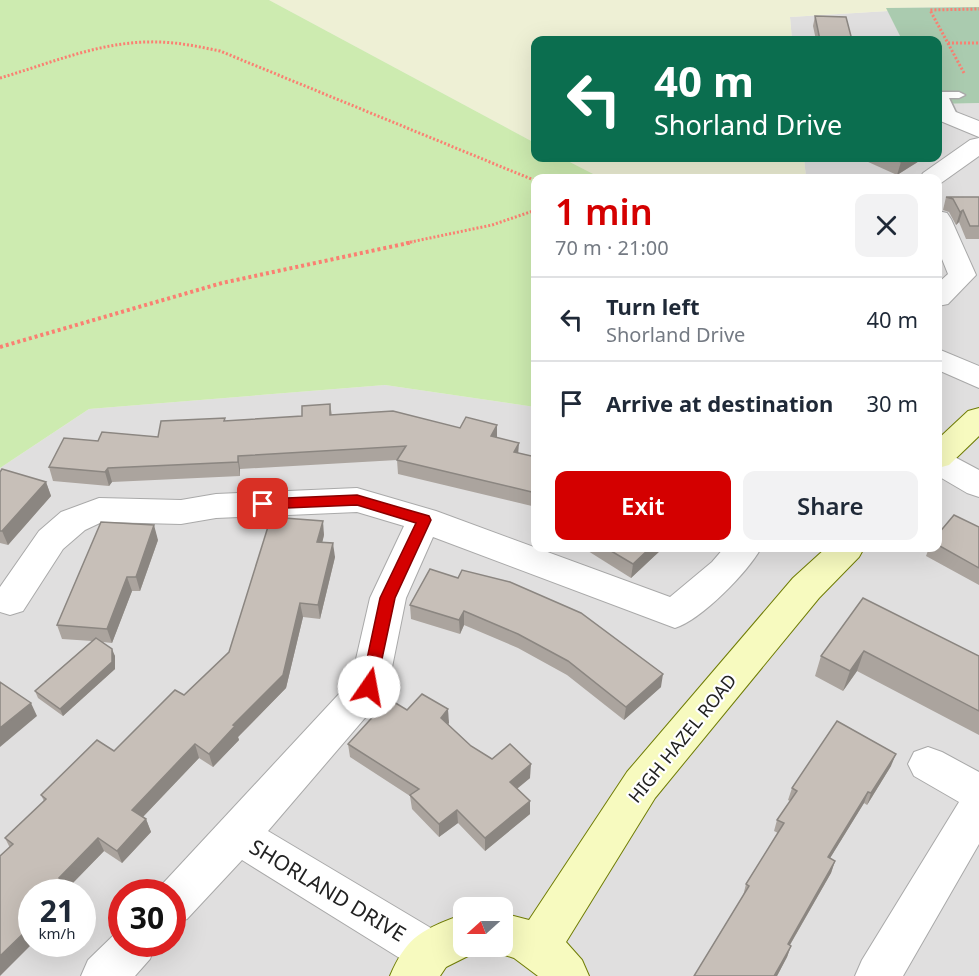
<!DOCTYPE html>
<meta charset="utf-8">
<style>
body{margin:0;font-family:"Noto Sans",sans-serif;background:#f2f2f3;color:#1f2937;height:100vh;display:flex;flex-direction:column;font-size:22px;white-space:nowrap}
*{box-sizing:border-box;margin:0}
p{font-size:20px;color:#747a83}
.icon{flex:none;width:33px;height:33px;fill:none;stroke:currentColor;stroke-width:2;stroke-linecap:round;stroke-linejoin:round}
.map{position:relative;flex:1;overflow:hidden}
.drawer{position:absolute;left:531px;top:174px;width:411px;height:378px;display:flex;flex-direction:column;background:#fff;border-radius:12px;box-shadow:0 6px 24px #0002}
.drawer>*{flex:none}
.banner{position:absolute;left:531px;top:36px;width:411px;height:126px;border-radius:12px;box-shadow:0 6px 24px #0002;background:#0b6e4f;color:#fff;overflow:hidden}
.needle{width:39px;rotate:249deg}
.controls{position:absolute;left:453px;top:897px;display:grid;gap:12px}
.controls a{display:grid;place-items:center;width:60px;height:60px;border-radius:12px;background:#fff;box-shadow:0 6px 24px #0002;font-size:30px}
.speed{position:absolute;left:18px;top:879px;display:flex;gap:12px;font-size:30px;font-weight:700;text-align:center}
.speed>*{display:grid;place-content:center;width:78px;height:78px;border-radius:50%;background:#fff;box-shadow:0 6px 24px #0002;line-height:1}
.speed small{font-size:15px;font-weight:400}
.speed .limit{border:9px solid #d22;background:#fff;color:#111}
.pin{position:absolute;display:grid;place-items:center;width:51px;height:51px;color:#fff;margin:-26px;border-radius:12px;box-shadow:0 3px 9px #0006}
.me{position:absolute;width:66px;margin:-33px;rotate:12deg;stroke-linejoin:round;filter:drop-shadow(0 0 4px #0008)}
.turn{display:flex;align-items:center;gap:21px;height:126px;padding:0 24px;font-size:27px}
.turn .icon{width:78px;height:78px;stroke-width:2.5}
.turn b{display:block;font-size:42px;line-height:51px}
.round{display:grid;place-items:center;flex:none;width:63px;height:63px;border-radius:12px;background:#f2f2f3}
.head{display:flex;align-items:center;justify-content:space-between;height:102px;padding:0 24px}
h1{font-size:36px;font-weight:600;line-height:45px;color:#d40000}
.button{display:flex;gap:12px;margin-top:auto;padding:12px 24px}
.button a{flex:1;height:69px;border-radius:12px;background:#d40000;color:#fff;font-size:24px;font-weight:600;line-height:69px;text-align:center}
.button a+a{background:#f2f2f3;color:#1f2937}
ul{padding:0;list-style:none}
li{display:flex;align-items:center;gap:18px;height:84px;padding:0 24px;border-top:2px solid #e0e1e3}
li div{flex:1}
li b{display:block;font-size:22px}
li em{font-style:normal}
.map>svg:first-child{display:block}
.residential{fill:#e0dfdf;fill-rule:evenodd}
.farmland{fill:#eef0d5}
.grass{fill:#cdebb0}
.cemetery{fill:#aacbaf}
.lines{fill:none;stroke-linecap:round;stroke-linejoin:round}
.lane-casing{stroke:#a9a9a9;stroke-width:3}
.street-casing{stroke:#a9a9a9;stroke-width:2}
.secondary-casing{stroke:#707d05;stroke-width:2}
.path-far1{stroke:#fa8072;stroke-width:3;stroke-dasharray:2 2;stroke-linecap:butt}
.path{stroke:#fa8072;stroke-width:4;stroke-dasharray:3 3;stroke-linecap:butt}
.lane{fill:#fff;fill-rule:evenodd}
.street{fill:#fff;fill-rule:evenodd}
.secondary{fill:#f7fabf;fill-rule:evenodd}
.wall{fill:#aba49e}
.shaded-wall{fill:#8b8681}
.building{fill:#c7bfb8;stroke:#8b8681;stroke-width:1.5}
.route{fill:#d40000;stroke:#8a0000;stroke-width:1.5}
.labels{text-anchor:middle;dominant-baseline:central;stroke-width:4.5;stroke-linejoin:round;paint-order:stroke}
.street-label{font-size:18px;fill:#222;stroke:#fff}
.near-street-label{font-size:21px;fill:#222;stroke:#fff}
</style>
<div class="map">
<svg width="979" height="976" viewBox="0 0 979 976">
<rect width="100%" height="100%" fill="#f2efe9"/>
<g class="residential">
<polygon points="888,11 902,40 792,40 790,17"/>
<path d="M979 103V976H0V468L89 409 385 385 535 407 536 548H938V178H806L804 158H938V104ZM32 892H82V944H32ZM122 892H172V944H122ZM464 908H502V946H464Z"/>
</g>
<g class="farmland">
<polygon points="269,0 979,0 979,7 887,8 888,11 790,17 792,40 536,40 535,143"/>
<polygon points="562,158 804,158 806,178 601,178"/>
</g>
<polygon class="grass" points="0,0 269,0 535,143 536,158 562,158 601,178 536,178 535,407 385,385 89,409 0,468"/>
<polygon class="cemetery" points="979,7 979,103 938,104 938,40 902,40 886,8"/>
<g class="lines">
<g class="lane-casing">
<polygon id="lane" points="942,92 959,92 965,95 959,98 949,98 959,119 957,121 949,121 947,119 938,98 938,93"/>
</g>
<g class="street-casing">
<g id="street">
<polygon points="938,105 979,121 979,137 938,120"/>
<polygon points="979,138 979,156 941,183 938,184 938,178 920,178 923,173 970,140"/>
<polygon points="938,211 947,213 951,219 976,275 948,304 938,306 938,283 948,274 938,249"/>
<polygon points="938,349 979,366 979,388 938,370"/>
<polygon points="938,451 949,454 979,470 979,497 967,493 938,476"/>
<path d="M357 488 436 511 670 597 712 562 724 548H761C748 572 701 620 675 628L433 537 406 598 388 687 382 698 268 831 446 937 453 952 446 967 430 974 414 967 242 860 187 919 172 924V892H155L351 681 370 598 404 526 357 512 216 518 181 524 102 522 85 530 63 549 23 611 10 615 0 612V587L39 531 61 512 99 498 181 500 216 494Z"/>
<polygon points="928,747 942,752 979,772 979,844 903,976 855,976 862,960 959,802 914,776 908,764 914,752"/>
<polygon points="122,927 122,944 156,944 150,959 135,976 81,976 88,960"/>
</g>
</g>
<g class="secondary-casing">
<g id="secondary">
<polygon points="979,408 979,436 949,465 938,468 938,439 968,411"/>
<polygon points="826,548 864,548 859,557 819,598 655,798 566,942 582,960 589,976 538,976 514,958 486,949 485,946 502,946 502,913 529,920 627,772 793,578"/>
<path d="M464 914V946H481L480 950 446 967 440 976H390C407 935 424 929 464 914Z"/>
</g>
</g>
<g class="path-far1">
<polyline points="948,43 979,43"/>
<polyline points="964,73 930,10 979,9"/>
<path d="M0 78C48 64 97 43 147 42 172 41 196 46 220 51L536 181"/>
<polyline points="406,243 492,225 536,210"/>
</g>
<polyline class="path" points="0,347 222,283 413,242"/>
<use href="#lane" class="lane"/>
<use href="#street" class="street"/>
<use href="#secondary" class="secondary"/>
</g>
<g class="wall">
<polygon points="815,16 852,40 816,40 813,26"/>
<polygon points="867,158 924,158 897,175 866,161"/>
<polygon points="946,197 979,197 979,239 966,239 959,222 956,225 949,212 943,210"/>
<polygon points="330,404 332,415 460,428 497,425 497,437 518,453 536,457 536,507 398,474 397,460 240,469 240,476 112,482 109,486 53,481 49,467 98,441 158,437 225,421 302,416"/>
<polygon points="0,472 46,482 51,496 8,545 0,543"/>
<polygon points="979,527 979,585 926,556 929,548 938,548 938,534"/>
<polygon points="324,535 322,542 335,557 320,619 303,617 286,688 238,737 239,740 213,767 199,758 143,817 146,819 151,832 122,863 104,851 70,886 32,892 5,838 44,801 41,795 114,751 184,695 229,652"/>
<polygon points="158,540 140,591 132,591 112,643 103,642 115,656 115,669 63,716 38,698 35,691 92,641 62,639 57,625"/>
<polygon points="588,548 663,548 631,578 588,551"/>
<polygon points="430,569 661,687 624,720 567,675 518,648 464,625 460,634 411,619 410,605"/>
<polygon points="863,598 979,656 979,735 857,671 843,691 815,676 821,656"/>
<polygon points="407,710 449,723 448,724 471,746 492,759 530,778 517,789 530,814 485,851 458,823 439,837 412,809 410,796 350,757 348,744"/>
<polygon points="891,766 867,805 864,803 830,858 835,861 831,873 790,945 791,946 787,957 777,976 694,976 743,896 746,884 778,833 774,831 777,820 790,801 788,800 792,788"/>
</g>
<g class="shaded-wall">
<polygon points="907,158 924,158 897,175 901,162"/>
<polygon points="963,210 959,222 956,225 960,212"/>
<polygon points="497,425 497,439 491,436"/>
<polygon points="519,443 518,456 514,452"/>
<polygon points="238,456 240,469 240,476 238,462"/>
<polygon points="108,468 112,482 109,486 105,472"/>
<polygon points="46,482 51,496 8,545 2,531"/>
<polygon points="323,521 324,535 319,556 317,542"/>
<polygon points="154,525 158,540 140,591 136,577"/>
<polygon points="333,543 335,557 320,619 318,605"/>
<polygon points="650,548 663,548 631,578 633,564"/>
<polygon points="127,577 132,591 112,643 107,629"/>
<polygon points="300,603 303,617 286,688 238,737 239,740 213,767 209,754 233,725"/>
<polygon points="464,611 464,625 460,634 459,620"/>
<polygon points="112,649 115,656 115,669 63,716 60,709"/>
<polygon points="864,651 857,671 843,691 850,671"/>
<polygon points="663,674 661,687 624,720 626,707"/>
<polygon points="31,703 37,716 0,747 0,728"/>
<polygon points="448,709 449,723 442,732 441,718"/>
<polygon points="195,744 199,758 137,823 132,810"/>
<polygon points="896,754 891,766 867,805 871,793"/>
<polygon points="531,764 530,778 509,795 510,782"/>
<polygon points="868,792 864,803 824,868 828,857"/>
<polygon points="530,801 530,814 485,851 485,838"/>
<polygon points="457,810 458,823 439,837 439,824"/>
<polygon points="146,819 151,832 122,863 117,851"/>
<polygon points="98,838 104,851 65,891 59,878"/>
<polygon points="835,861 831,873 784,955 788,944"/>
<polygon points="32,925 32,944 0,976 0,956"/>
<polygon points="791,946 787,957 777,976 774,976"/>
</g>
<g class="building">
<polygon points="815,16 846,17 852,40 820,40"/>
<polygon points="891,158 907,158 901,162"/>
<polygon points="938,196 940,196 940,227 938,229"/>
<polygon points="946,197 979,197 979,226 970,226 963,210 960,212 953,199"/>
<polygon points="330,404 330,415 393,411 460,428 466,417 497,425 491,436 519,443 514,452 536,457 536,493 397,460 406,446 238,456 238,462 108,468 105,472 49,467 64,438 98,441 102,432 158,437 161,421 225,418 224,421 302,416 302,406"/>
<polygon points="2,469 46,482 2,531 0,531 0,472"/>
<polygon points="954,515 979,527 979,568 938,545 938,534"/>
<polygon points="271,517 323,521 317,542 333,543 318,605 300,603 283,675 233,725 235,726 209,754 195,744 132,810 146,819 117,851 98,838 59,878 74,889 71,892 32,892 32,925 0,956 0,856 13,844 5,838 46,799 41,795 97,740 114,751 175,690 184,695 229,652"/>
<polygon points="101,522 154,525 136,577 127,577 107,629 57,625"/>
<polygon points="606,548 650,548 633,564"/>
<polygon points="430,569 458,578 462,570 510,582 581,613 663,674 626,707 568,661 518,634 464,611 459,620 410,605"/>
<polygon points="863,598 979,656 979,711 864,651 850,671 821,656"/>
<polygon points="96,638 112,649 112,662 60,709 35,691"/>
<polygon points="0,682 31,703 0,728"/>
<polygon points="422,694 448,709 441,718 471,746 492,759 510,744 531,764 510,782 530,801 485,838 457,810 439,824 410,795 419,789 348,744 389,699 407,710"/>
<polygon points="837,721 896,754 871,793 868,792 828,857 835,861 788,944 791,946 774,976 694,976 749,886 746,884 784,823 777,820 797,791 792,788"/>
</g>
<polygon class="route" points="357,495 429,516 431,520 395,598 376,687 374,692 369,694 363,692 361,687 380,598 416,523 357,505 263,509 256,504 263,499"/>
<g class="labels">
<g class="street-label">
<text transform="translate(682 738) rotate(-51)">HIGH HAZEL ROAD</text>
</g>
<g class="near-street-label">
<text transform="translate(328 890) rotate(31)">SHORLAND DRIVE</text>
</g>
</g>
</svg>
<div class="controls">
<a><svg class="needle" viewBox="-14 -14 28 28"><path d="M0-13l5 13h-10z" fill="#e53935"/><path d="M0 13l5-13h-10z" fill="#747a83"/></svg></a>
</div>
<div class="speed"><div>21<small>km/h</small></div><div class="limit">30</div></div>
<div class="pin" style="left:263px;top:504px;background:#d93025"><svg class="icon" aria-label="arrive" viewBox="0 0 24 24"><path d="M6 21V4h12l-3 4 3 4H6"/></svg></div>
<svg class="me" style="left:369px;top:687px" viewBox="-20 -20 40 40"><circle r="19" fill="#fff"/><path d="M0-13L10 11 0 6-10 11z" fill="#d40000"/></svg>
<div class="banner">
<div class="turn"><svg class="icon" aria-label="left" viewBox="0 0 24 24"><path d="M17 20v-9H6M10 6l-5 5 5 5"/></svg><div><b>40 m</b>Shorland Drive</div></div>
</div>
<section class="drawer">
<div class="head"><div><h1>1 min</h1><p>70 m · 21:00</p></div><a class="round"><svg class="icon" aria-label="close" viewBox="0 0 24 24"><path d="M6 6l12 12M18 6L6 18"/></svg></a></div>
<ul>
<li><svg class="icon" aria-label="left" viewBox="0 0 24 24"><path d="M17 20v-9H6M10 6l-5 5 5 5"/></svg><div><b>Turn left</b><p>Shorland Drive</p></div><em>40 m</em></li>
<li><svg class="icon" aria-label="arrive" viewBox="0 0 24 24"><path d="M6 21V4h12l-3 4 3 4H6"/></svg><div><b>Arrive at destination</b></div><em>30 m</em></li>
</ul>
<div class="button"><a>Exit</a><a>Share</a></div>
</section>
</div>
